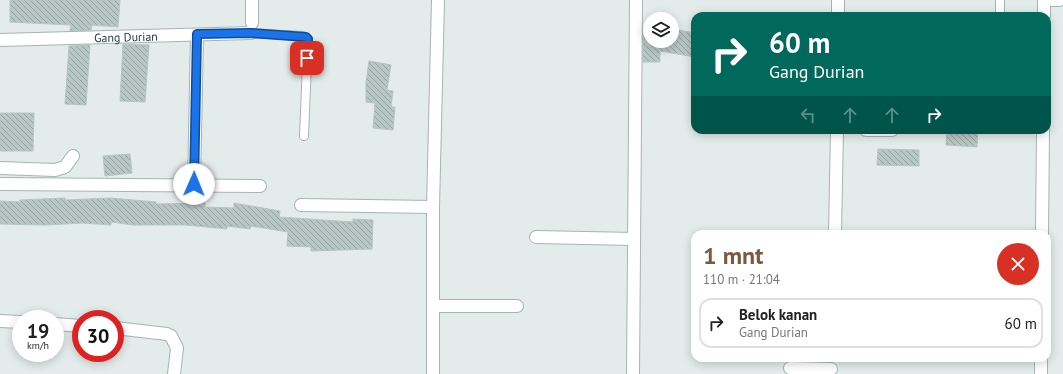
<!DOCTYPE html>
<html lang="id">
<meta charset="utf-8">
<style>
body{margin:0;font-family:"PT Sans",sans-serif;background:#f6f6f6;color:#202124;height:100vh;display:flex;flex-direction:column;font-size:15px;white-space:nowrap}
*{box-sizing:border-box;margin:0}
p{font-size:13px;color:#757577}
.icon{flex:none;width:22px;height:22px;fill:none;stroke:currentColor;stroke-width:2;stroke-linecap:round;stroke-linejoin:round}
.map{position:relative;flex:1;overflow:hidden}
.drawer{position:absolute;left:691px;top:230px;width:360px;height:132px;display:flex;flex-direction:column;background:#fff;border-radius:12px;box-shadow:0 2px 10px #0003}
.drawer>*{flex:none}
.guide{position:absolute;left:691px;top:12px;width:360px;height:122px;border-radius:12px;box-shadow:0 2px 10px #0003;background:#00695c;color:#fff;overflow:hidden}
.tools{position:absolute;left:643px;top:12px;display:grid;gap:8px}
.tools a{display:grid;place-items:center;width:36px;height:36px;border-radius:50%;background:#fff;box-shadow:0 2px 10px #0003;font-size:20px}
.speed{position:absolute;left:12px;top:310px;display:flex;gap:8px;font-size:20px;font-weight:700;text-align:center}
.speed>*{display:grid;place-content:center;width:52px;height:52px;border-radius:50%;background:#fff;box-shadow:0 2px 10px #0003;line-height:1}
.speed small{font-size:10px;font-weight:400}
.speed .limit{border:6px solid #d22;background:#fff;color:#111}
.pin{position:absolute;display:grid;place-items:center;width:34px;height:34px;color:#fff;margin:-17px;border-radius:8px;box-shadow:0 2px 6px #0006}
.me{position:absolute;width:44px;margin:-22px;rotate:1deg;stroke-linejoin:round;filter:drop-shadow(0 0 3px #0008)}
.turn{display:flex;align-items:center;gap:14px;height:84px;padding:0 12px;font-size:18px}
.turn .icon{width:52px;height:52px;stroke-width:2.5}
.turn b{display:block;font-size:28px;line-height:34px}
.lanes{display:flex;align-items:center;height:38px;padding:0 12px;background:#0003;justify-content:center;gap:20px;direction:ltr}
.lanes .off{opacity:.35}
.round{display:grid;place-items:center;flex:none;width:42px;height:42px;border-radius:21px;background:#f6f6f6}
.headline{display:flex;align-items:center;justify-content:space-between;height:68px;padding:0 12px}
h1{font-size:24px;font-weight:700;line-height:30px;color:#7d583f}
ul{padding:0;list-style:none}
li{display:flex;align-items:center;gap:12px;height:50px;margin:0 8px 6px;padding:0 4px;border:2px solid #e0e0e0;border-radius:12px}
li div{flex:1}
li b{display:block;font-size:15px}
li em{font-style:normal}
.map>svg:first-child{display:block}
.building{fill:url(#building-back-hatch);stroke:#b5c6c2}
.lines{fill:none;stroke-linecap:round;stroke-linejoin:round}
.service-casing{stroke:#a6b4b2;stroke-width:10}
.minor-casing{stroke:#a6b4b2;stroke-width:14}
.tertiary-casing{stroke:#a6b4b2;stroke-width:14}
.service{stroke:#fff;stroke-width:8}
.minor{stroke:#fff;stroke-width:12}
.tertiary{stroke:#fff;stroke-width:12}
.route-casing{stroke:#114b97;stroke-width:10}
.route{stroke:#1a73e8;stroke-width:7}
.labels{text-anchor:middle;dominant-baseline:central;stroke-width:4;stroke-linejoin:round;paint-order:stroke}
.street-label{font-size:12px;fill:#233d3b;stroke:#f3f9f7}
</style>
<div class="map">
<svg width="1063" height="374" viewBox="0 0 1063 374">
<defs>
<pattern id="building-back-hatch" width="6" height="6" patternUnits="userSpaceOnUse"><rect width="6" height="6" fill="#b8c7c3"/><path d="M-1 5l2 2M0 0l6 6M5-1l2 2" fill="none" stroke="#95a3a0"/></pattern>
</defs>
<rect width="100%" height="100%" fill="#e3ecea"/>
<g class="building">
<polygon points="10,0 120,0 118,27 92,25 91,30 70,31 71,25 10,22"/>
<polygon points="643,28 650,28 650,41 672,41 672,29 695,33 695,57 660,51 660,62 643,62"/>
<polygon points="123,44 149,45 145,102 120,101"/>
<polygon points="90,45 86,105 65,104 69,46"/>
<polygon points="369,61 391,65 387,90 393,91 391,107 395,107 393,130 373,128 375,103 366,102 366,83"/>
<polygon points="0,113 34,113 33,151 0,151"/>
<polygon points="947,130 978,130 977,147 946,145"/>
<polygon points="878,149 919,150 919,166 877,165"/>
<polygon points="130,154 132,173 105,176 103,156"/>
<polygon points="65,198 65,200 110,198 156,202 156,204 205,203 205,207 234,208 234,203 280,211 279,217 353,222 353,219 373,220 372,249 311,251 311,247 287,246 288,232 251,226 250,229 227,226 227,229 186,225 133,225 111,222 111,225 83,223 46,225 0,224 0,201 20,202 20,200"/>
</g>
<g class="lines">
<g class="service-casing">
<g id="service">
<polyline points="1000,16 1000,0"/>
<polyline points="251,33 302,36 308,39 304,136"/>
</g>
</g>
<g class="minor-casing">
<g id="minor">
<polyline points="838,16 838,0"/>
<polyline points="252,23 252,0"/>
<path id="s1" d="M0 40 251 33"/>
<polyline points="866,130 892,130"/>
<polyline points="0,168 55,170 65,167 73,156"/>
<polyline points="0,184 260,186"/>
<polyline points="194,184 197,35"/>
<polyline points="301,205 433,207"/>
<polyline points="835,234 837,130"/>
<polyline points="536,237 634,239"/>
<polyline points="433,306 517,306"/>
<polyline points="0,321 21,322"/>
<polyline points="55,324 81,326"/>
<polyline points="115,328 167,334 171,336 177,348 174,374"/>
<polyline points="790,368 831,369"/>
<polyline points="433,374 433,207 438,0"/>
<polyline points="633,374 636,0"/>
</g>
</g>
<g class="tertiary-casing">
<g id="tertiary">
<polyline points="1044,16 1044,0 1059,0"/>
<polyline points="1042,234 1043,130"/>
<polyline points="1041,374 1041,358"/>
</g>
</g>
<use href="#service" class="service"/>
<use href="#minor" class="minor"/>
<use href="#tertiary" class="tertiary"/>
</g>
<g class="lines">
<g class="route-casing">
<polyline id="route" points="194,184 197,34 251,33 306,37 308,39 307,58"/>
</g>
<use href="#route" class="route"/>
</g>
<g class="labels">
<g class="street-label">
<text stroke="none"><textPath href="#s1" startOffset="126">Gang Durian</textPath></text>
</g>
</g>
</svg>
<div class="tools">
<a><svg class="icon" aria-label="layers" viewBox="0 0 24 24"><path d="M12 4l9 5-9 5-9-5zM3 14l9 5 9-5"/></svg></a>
</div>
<div class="speed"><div>19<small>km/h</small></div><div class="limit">30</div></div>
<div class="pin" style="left:307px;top:58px;background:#d93025"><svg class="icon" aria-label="arrive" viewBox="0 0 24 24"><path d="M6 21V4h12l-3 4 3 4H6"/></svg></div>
<svg class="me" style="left:194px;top:184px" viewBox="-20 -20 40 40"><circle r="19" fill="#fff"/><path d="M0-13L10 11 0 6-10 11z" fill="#1a73e8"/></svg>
<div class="guide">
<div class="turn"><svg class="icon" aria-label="right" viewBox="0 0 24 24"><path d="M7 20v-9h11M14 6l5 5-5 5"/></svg><div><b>60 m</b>Gang Durian</div></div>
<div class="lanes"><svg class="icon off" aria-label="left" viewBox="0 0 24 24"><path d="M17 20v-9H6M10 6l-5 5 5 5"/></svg><svg class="icon off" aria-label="ahead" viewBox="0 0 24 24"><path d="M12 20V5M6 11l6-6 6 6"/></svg><svg class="icon off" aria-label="ahead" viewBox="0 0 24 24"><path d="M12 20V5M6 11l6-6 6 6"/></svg><svg class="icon" aria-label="right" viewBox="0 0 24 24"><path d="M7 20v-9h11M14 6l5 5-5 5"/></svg></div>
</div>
<section class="drawer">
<div class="headline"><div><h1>1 mnt</h1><p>110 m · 21:04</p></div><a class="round" style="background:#d93025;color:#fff"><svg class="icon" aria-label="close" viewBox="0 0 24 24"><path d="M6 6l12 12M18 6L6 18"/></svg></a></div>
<ul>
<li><svg class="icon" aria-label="right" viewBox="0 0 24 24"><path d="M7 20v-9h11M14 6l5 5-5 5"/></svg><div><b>Belok kanan</b><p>Gang Durian</p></div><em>60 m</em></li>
</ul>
</section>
</div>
